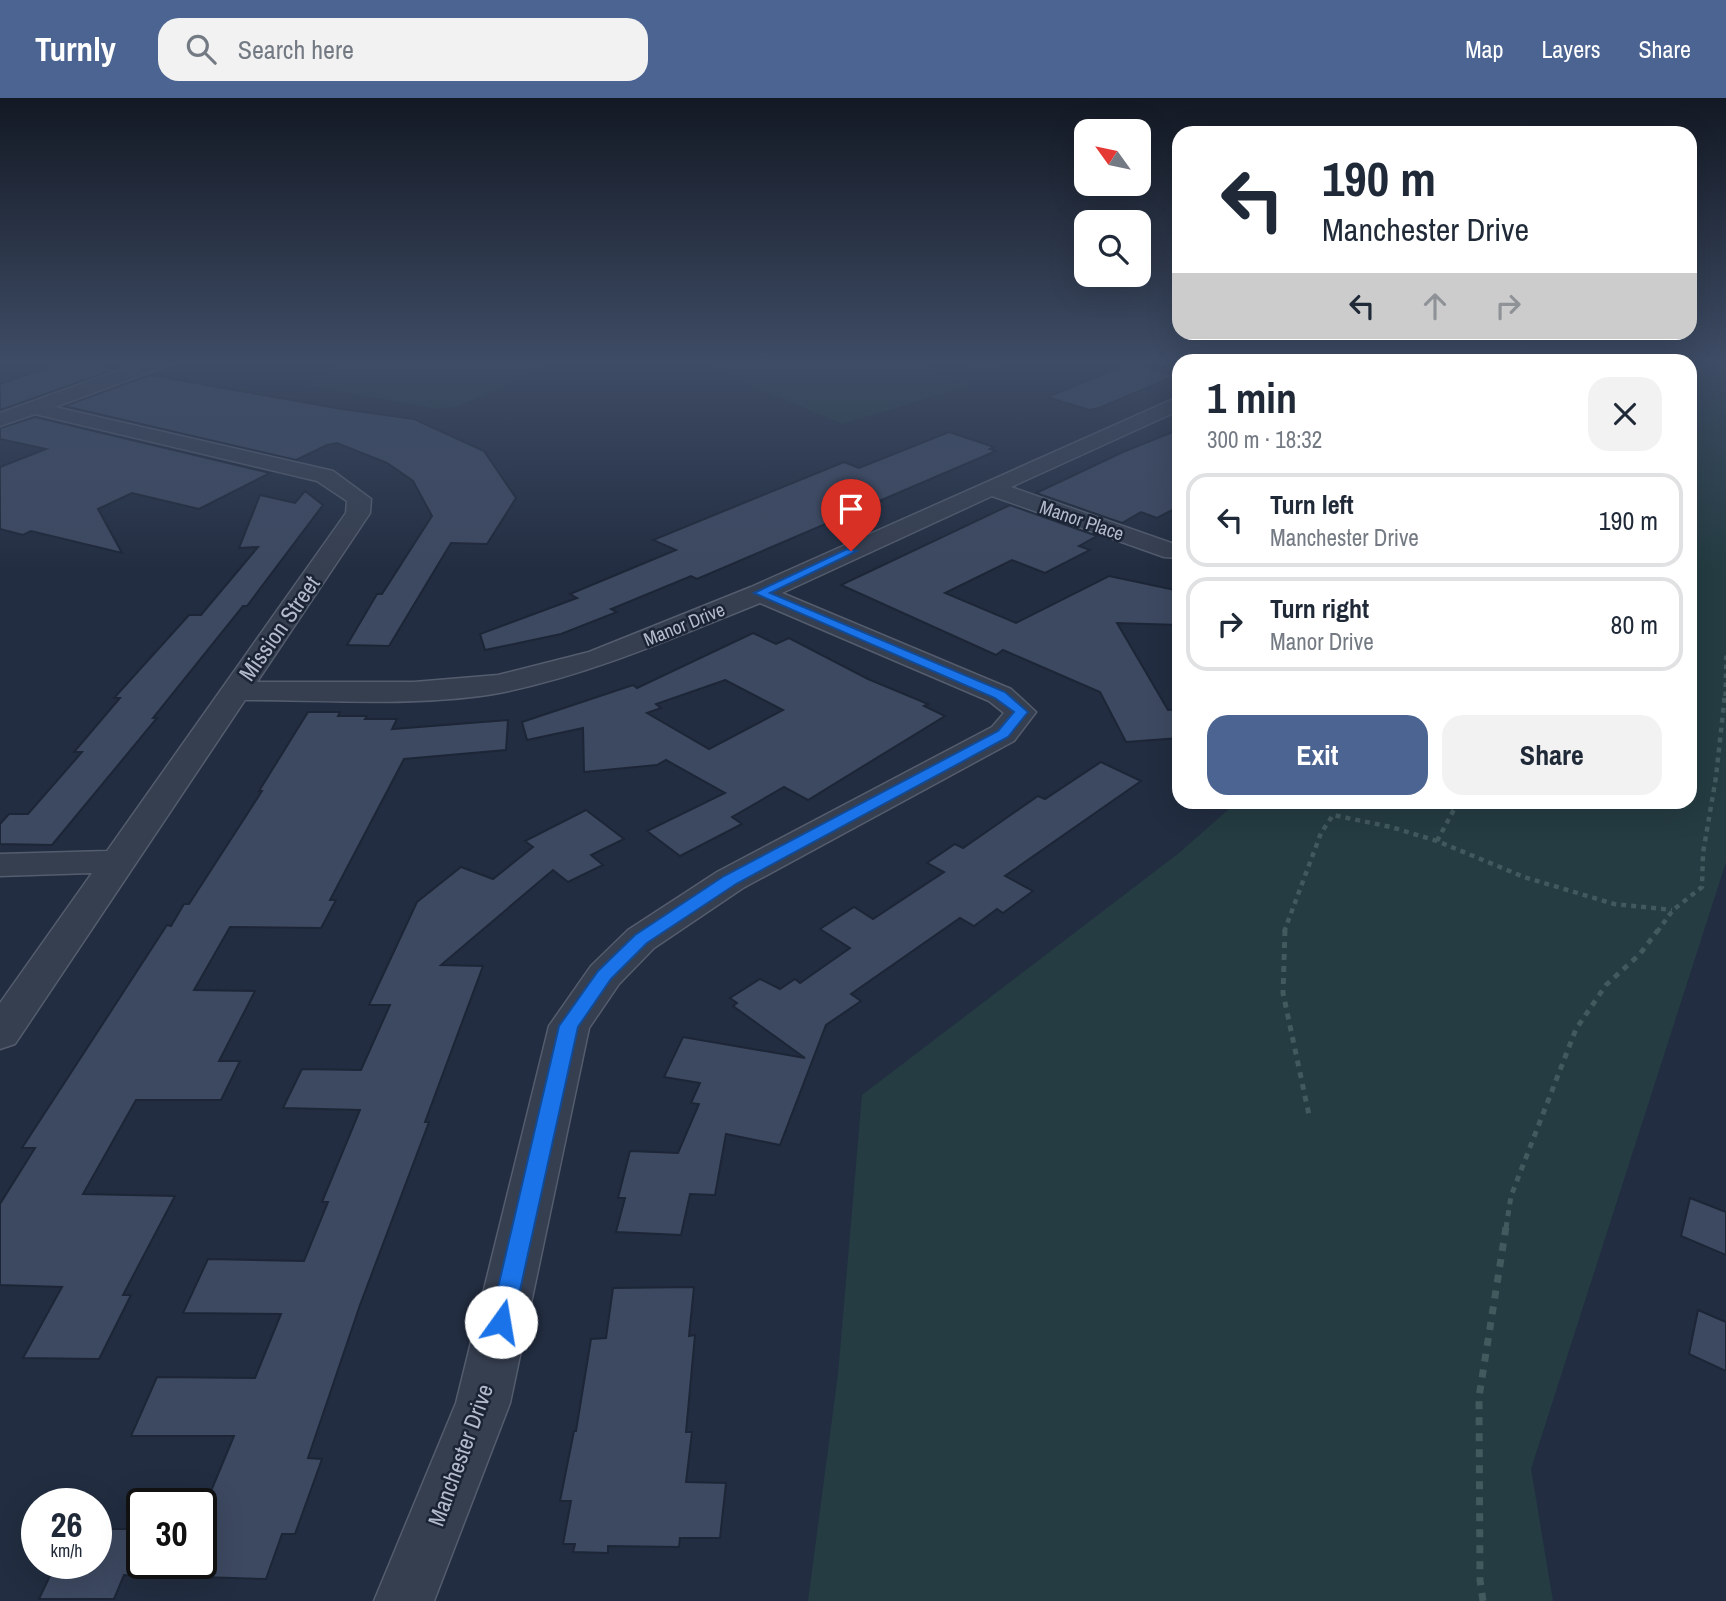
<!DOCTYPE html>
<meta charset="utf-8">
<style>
body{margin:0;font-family:"Archivo Narrow",sans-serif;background:#f2f2f3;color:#1f2937;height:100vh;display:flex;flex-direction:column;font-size:26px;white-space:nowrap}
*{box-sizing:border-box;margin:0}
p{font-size:23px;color:#747a83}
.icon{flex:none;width:38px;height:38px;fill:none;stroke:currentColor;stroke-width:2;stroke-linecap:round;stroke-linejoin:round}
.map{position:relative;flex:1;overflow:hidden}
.panel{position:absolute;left:1172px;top:256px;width:525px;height:455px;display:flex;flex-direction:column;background:#fff;border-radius:21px;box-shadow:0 7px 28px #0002}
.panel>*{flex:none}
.hud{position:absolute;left:1172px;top:28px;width:525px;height:214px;border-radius:21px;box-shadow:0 7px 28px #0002;background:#fff;color:#1f2937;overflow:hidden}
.needle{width:46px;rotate:303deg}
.controls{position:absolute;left:1074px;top:21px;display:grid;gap:14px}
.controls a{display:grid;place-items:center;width:77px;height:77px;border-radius:14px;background:#fff;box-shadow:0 7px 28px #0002;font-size:35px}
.speed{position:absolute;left:21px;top:1390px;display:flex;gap:14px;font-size:35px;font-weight:700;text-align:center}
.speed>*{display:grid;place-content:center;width:91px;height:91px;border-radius:50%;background:#fff;box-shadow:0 7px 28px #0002;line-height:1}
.speed small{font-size:18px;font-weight:400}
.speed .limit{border:4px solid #111;border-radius:10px;background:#fff;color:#111}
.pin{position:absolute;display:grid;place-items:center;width:60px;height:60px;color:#fff;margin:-72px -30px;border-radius:50% 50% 50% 0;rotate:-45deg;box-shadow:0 0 7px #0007}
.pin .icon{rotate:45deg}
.me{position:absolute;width:77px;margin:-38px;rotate:13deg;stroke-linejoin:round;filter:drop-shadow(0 0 5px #0008)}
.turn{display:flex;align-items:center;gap:24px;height:147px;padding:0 35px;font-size:32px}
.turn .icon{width:91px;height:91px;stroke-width:2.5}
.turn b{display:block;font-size:49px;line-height:60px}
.lanes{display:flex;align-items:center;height:66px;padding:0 35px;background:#0003;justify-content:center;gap:35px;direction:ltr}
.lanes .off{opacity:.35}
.round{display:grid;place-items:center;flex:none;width:74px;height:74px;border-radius:21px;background:#f2f2f3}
.summary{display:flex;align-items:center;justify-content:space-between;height:119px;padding:0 35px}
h1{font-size:42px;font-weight:800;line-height:52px}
.button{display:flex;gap:14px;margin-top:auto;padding:14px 35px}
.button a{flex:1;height:80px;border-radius:21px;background:#4c6491;color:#fff;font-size:28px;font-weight:800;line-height:80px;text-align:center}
.button a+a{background:#f2f2f3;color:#1f2937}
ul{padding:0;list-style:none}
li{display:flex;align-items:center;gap:21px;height:94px;margin:0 14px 10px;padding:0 21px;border:4px solid #e0e1e3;border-radius:21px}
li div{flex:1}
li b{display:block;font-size:26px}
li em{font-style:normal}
header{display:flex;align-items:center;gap:42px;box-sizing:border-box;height:98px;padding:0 35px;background:#4c6491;color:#fff}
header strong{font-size:33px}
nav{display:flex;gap:38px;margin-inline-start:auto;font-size:24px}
.search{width:490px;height:63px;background:#f2f2f3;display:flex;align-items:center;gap:18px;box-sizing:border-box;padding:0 24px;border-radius:21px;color:#747a83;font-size:26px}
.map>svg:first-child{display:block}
.green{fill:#243c42}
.building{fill:#3d4961;stroke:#1d2637;stroke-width:2;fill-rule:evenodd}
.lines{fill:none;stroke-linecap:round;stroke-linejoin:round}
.minor-casing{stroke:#545d6e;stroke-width:3}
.path-far3{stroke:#42595e;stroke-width:3.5;stroke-dasharray:4.5 4.5;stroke-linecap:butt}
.path-far2{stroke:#42595e;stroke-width:4.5;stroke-dasharray:5 5;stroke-linecap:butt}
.path-far1{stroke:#42595e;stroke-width:5;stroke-dasharray:6 6;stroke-linecap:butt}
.path{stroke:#42595e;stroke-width:7;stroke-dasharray:8 8;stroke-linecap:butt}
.minor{fill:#363f50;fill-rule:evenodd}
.route{fill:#1a73e8;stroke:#114b97;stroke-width:2}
.labels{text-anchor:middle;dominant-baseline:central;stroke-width:5;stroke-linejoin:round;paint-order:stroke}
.far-street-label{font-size:19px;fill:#b2bacb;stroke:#1b2435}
.street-label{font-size:23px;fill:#b2bacb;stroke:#1b2435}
</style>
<header>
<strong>Turnly</strong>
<div class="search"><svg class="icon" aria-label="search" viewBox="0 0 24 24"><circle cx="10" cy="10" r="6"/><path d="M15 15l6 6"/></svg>Search here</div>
<nav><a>Map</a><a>Layers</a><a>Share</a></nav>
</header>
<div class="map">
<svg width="1726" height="1503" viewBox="0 0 1726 1503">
<rect width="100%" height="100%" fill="#222d41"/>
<g class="green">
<polygon points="354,262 567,262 455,309 436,311 297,285"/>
<polygon points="692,262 908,262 974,286 842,326"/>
<polygon points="942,262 1031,262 982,276"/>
<polygon points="1481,262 1726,262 1726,764 1531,1371 1553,1503 808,1503 838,1276 862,997 1179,755 1237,704 1690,704 1690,262"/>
</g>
<g class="building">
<polygon points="69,262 116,271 0,312 0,286"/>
<polygon points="1130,265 1175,278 1099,310 1089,312 1047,299"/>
<polygon points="150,277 342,311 414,321 484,353 516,400 487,446 451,445 389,548 347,547 377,496 382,496 432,418 413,383 387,365 337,345 327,347 296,362 64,308"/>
<polygon points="35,319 270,375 199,411 132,395 98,411 122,455 31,433 23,437 0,431 0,369 46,351 0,341 0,330"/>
<polygon points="1180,331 1180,408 1157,420 1141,414 1122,425 1036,395 1123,354"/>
<polygon points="949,334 994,349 990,351 996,353 697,481 691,478 611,511 617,514 561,536 485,552 480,536 577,500 570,496 676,452 653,442 844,364 859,370"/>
<polygon points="305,393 323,407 247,508 243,508 153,620 157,620 52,747 0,746 0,726 9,716 28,716 82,654 74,654 120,600 114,600 189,517 201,517 258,449 239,450 260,397 295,405"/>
<polygon points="1010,407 1097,438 1079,448 1090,452 1045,475 1012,462 945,495 1016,525 1109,478 1180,493 1180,527 1117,525 1168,612 1180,611 1180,640 1126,644 1100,594 1003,552 996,557 841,487"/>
<path d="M753 535 776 546 789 540 868 581 928 606 924 608 945 618 808 702 784 689 732 719 742 726 680 758 647 733 725 695 666 662 657 667 584 674 583 630 527 642 522 624 633 587 637 590ZM725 582 783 612 709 651 647 615 661 610 656 606Z"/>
<polygon points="308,614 340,614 338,618 367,618 365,621 397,621 392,631 508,622 506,652 404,661 330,802 336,802 321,830 230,829 194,892 255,893 219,963 240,963 221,1002 136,1002 83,1096 175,1098 123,1197 131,1197 99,1261 23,1260 62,1189 0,1187 0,1106 35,1050 22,1050 167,827 171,828 184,806 189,806 262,693 259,693"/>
<polygon points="1101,664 1141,683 1005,778 1033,793 1003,815 997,811 974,828 960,820 851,896 861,903 826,927 780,1047 726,1036 715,1097 690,1096 681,1137 616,1134 625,1100 618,1100 630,1053 678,1055 699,1006 691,1005 700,985 664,979 683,939 805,960 733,908 737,905 730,900 760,881 780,891 795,881 800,885 850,850 820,831 854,809 873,821 944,774 927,765 955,746 963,750 1038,698 1045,701"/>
<polygon points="586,712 624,741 591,757 603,767 568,784 553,772 441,867 483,868 425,1024 429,1024 360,1207 308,1360 322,1361 295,1436 282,1436 266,1481 201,1479 201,1417 234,1338 131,1338 157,1279 255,1280 281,1216 183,1215 208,1161 304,1163 328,1104 322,1104 360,1012 283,1010 302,971 361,972 390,907 369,907 417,804 461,769 493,781 533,749 525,743"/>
<polygon points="1690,1100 1726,1114 1726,1157 1681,1138"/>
<polygon points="694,1189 689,1238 695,1237 686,1334 692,1334 686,1384 726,1385 720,1440 680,1440 679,1449 608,1448 608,1455 573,1454 575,1446 563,1446 571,1403 560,1403 574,1333 576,1333 591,1241 606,1240 613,1190"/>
<polygon points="1698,1212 1726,1224 1726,1273 1689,1256"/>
<polygon points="96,1431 142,1431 142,1478 124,1477 114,1501 39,1501 56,1465 96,1465"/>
</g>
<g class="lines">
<g class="minor-casing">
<path id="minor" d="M148 262H174L172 266 55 309 333 373 371 401 370 415 257 584H414L498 577 589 554 751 489 1180 298V312L1011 389 1180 448V460L1164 459 992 398 782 495 1011 591 1036 614 1014 643 743 790 654 850 619 886 589 930 510 1305 434 1503H374L456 1305 549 928 591 868 628 832 717 774 992 629 1004 615 989 603 760 505C675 539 590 577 499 595 422 609 324 602 245 602L15 946 0 951V905L92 775 0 778V756L107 753 346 415 347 403 317 383 35 316 0 328V315Z"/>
</g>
<polyline class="path-far3" points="1725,598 1726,556"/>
<g class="path-far2">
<polyline points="1437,743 1458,704"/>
<polyline points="1284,834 1321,735 1333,717 1391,729 1437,743 1524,779 1614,806 1672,812"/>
<polyline points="1657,834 1673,812 1702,789 1703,755 1716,679 1725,596"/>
</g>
<g class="path-far1">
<polyline points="1285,832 1283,895 1309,1017"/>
<polyline points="1506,1130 1511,1098 1576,931 1606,887 1640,856 1658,832"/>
</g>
<polyline class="path" points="1483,1503 1480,1482 1479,1299 1506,1129"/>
<use href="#minor" class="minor"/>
</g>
<linearGradient id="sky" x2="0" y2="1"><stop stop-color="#131924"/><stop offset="0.56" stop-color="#3e4c65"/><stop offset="1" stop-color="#3e4c65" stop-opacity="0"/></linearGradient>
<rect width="1726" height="472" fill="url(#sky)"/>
<polygon class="route" points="847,451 857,453 770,495 1005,594 1028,614 1008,639 736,786 647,845 611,881 578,929 513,1224 509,1231 501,1234 493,1231 490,1224 559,928 598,873 635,837 724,778 998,633 1014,614 995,600 754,495"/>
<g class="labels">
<g class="far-street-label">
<text transform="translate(1082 422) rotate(19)">Manor Place</text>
<text transform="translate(684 526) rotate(-22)">Manor Drive</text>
</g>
<g class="street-label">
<text transform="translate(279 530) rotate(-55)">Mission Street</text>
<text transform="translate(460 1357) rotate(-70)">Manchester Drive</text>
</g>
</g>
</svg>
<div class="controls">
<a><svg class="needle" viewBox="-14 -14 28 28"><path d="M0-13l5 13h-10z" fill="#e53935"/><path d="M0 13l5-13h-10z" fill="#747a83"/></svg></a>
<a><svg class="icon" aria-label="search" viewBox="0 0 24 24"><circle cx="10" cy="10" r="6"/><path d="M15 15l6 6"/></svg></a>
</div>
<div class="speed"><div>26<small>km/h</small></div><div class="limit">30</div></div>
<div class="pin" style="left:851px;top:453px;background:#d93025"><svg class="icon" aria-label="arrive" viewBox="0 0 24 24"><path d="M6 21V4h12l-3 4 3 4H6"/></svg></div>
<svg class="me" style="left:501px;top:1224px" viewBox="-20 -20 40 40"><circle r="19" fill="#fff"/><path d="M0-13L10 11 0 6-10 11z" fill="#1a73e8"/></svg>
<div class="hud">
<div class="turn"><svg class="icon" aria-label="left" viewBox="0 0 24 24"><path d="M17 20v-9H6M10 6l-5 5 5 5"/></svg><div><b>190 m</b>Manchester Drive</div></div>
<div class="lanes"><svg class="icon" aria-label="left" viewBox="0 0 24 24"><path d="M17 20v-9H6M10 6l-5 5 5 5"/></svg><svg class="icon off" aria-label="ahead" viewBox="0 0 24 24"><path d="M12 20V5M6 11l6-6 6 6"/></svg><svg class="icon off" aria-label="right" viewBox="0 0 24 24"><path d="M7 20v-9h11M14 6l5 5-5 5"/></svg></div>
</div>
<section class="panel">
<div class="summary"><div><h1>1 min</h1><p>300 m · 18:32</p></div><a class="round"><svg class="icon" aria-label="close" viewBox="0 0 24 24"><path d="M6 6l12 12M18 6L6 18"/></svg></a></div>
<ul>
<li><svg class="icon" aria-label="left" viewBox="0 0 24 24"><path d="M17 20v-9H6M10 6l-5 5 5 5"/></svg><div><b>Turn left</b><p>Manchester Drive</p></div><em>190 m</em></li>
<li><svg class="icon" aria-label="right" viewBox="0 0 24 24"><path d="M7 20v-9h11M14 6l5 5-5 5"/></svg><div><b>Turn right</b><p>Manor Drive</p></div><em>80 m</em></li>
</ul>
<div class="button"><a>Exit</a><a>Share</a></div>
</section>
</div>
